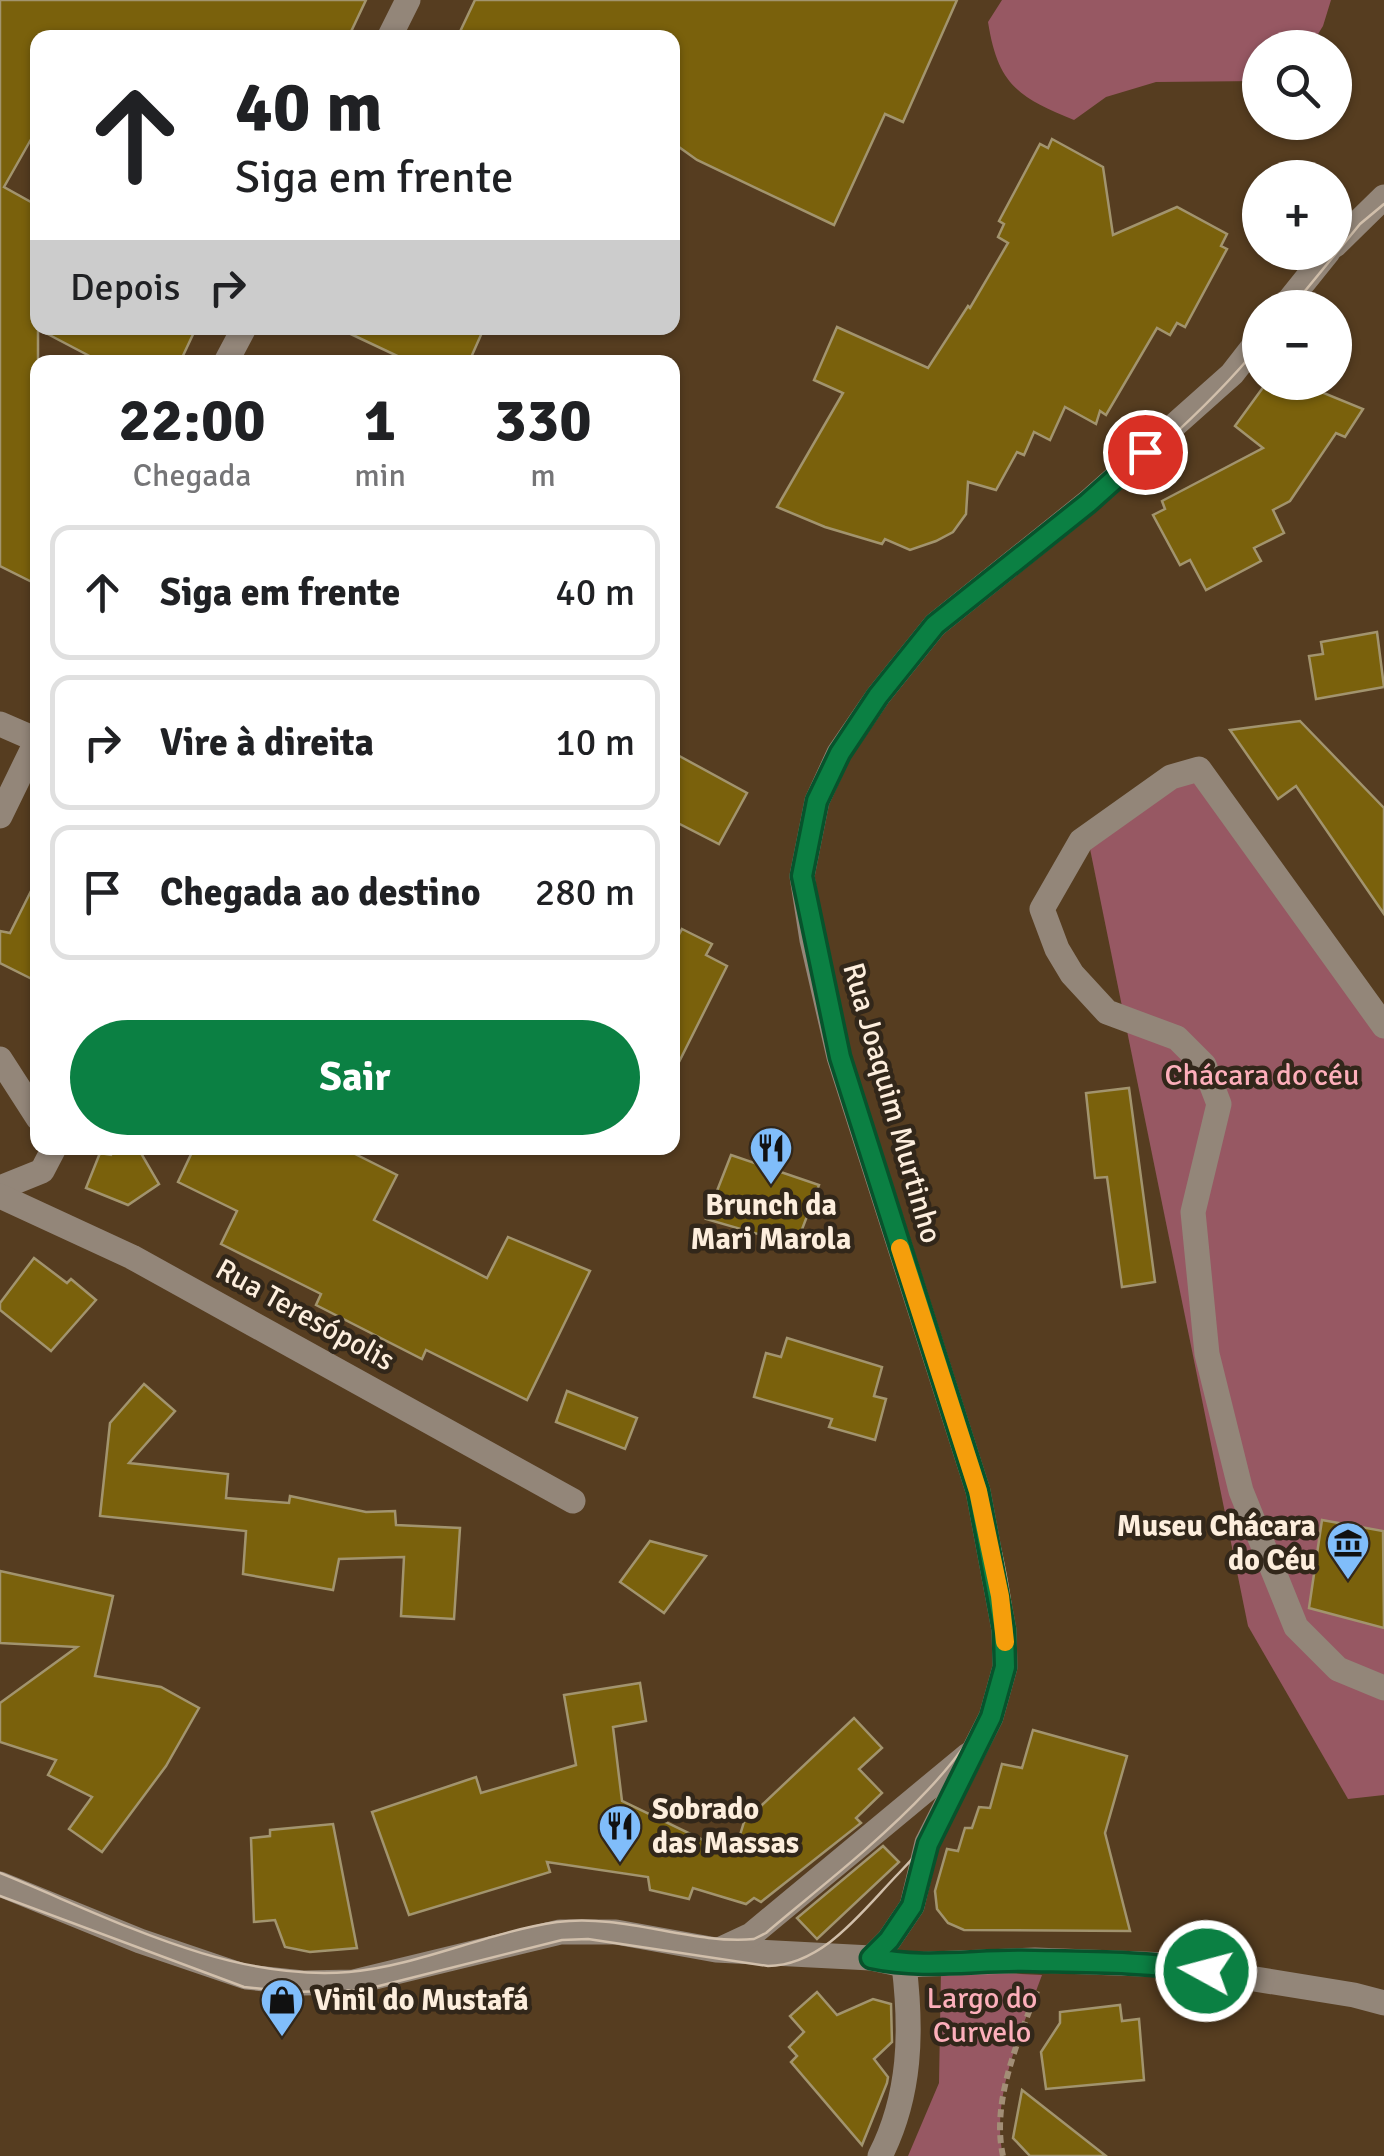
<!DOCTYPE html>
<html lang="pt">
<meta charset="utf-8">
<style>
body{margin:0;font-family:Signika,sans-serif;background:#f6f6f6;color:#202124;height:100vh;display:flex;flex-direction:column;font-size:38px;white-space:nowrap}
*{box-sizing:border-box;margin:0}
p{font-size:32px;color:#757577}
.icon{flex:none;width:55px;height:55px;fill:none;stroke:currentColor;stroke-width:2;stroke-linecap:round;stroke-linejoin:round}
.map{position:relative;flex:1;overflow:hidden}
.panel{position:absolute;left:30px;top:355px;width:650px;height:800px;display:flex;flex-direction:column;background:#fff;border-radius:20px;box-shadow:0 2px 8px #0004}
.panel>*{flex:none}
.hud{position:absolute;left:30px;top:30px;width:650px;height:305px;border-radius:20px;box-shadow:0 2px 8px #0004;background:#fff;color:#202124;overflow:hidden}
.controls{position:absolute;left:1242px;top:30px;display:grid;gap:20px}
.controls a{display:grid;place-items:center;width:110px;height:110px;border-radius:50%;background:#fff;box-shadow:0 2px 8px #0004;font-size:50px}
.pin{position:absolute;display:grid;place-items:center;width:85px;height:85px;color:#fff;margin:-42px;border:5px solid #fff;border-radius:50%;box-shadow:0 2px 10px #0007}
.me{position:absolute;width:110px;margin:-55px;rotate:277deg;stroke-linejoin:round;filter:drop-shadow(0 0 8px #0008)}
.turn{display:flex;align-items:center;gap:35px;height:210px;padding:0 40px;font-size:45px}
.turn .icon{width:130px;height:130px;stroke-width:2.5}
.turn b{display:block;font-size:70px;line-height:85px}
.then{display:flex;align-items:center;height:95px;padding:0 40px;background:#0003;gap:20px;font-size:38px}
.eta{display:flex;justify-content:space-evenly;align-items:center;height:170px;text-align:center}
.eta b{font-size:60px;font-weight:700;line-height:70px}
.primary-button{display:flex;gap:20px;margin-top:auto;padding:20px 40px}
.primary-button a{flex:1;height:115px;border-radius:60px;background:#0b8043;color:#fff;font-size:40px;font-weight:700;line-height:115px;text-align:center}
ul{padding:0;list-style:none}
li{display:flex;align-items:center;gap:30px;height:135px;margin:0 20px 15px;padding:0 20px;border:5px solid #e0e0e0;border-radius:20px}
li div{flex:1}
li b{display:block;font-size:38px}
li em{font-style:normal}
.map>svg:first-child{display:block}
.green{fill:#975863}
.building{fill:#7a610c;stroke:#a2946e;stroke-width:2.5}
.lines{fill:none;stroke-linecap:round;stroke-linejoin:round}
.path{stroke:#a28e76;stroke-width:6;stroke-dasharray:8 5;stroke-linecap:butt}
.minor{stroke:#938679;stroke-width:25}
.tram{stroke:#d1bfab;stroke-width:2.5}
.route-casing{stroke:#07532c;stroke-width:25}
.route{stroke:#0b8043;stroke-width:18}
.slow{stroke:#f59e0b;stroke-width:18}
.labels{text-anchor:middle;dominant-baseline:central;stroke-width:9;stroke-linejoin:round;paint-order:stroke}
.park-label{font-size:30px;fill:#fdafbb;stroke:#32271a}
.street-label{font-size:30px;fill:#fdeedd;stroke:#32271a}
.poi-label{font-size:30px;font-weight:bold;fill:#fdeedd;stroke:#32271a;text-anchor:start}
</style>
<div class="map">
<svg width="1384" height="2156" viewBox="0 0 1384 2156">
<rect width="100%" height="100%" fill="#563d20"/>
<g class="green">
<path d="M1002 0H1331L1323 26 1310 47 1260 48V81L1156 82 1106 97 1074 120C1018 97 998 85 988 22Z"/>
<polygon points="1197,774 1384,1035 1384,1795 1348,1799 1248,1626 1089,844"/>
<path d="M941 1970 1042 1975C1022 2030 990 2097 1003 2156H908L939 2083Z"/>
</g>
<g class="building">
<polygon points="0,0 366,0 348,38 38,38 38,127 4,187 38,206 38,328 196,328 180,362 101,362 38,329 38,585 0,566"/>
<polygon points="475,0 957,0 903,122 885,114 834,225 697,160 672,142 672,38 457,38"/>
<polygon points="1052,139 1103,167 1113,235 1177,207 1227,234 1221,246 1227,249 1185,327 1177,323 1170,335 1157,328 1106,415 1100,411 1096,424 1065,407 1050,440 1034,432 1024,455 1017,452 996,490 968,482 966,514 953,532 936,541 910,550 885,539 882,544 825,527 777,507 843,393 814,380 837,327 928,368 968,306 970,308 1008,243 998,237 1004,224 999,221 1040,144 1048,148"/>
<polygon points="338,328 484,328 469,362 410,362"/>
<polygon points="1267,382 1297,382 1363,409 1345,437 1336,433 1290,501 1273,510 1284,533 1254,548 1261,561 1206,590 1190,560 1180,565 1153,515 1165,509 1162,501 1263,448 1235,426"/>
<polygon points="1377,632 1384,687 1316,699 1309,656 1323,654 1321,642"/>
<polygon points="1300,721 1384,808 1384,914 1296,786 1278,799 1230,730"/>
<polygon points="672,752 747,793 719,844 672,820"/>
<polygon points="38,877 38,982 0,963 0,931 10,933"/>
<polygon points="682,929 712,944 706,955 727,966 672,1076 672,938 676,940"/>
<polygon points="1129,1088 1155,1282 1122,1287 1107,1177 1095,1178 1086,1093"/>
<polygon points="116,1148 138,1148 159,1184 128,1205 86,1188 100,1153 111,1155"/>
<polygon points="194,1148 343,1148 397,1175 374,1220 487,1278 508,1237 590,1271 527,1400 426,1350 422,1359 316,1305 321,1294 221,1244 237,1211 178,1182"/>
<polygon points="731,1155 819,1185 796,1245 706,1219"/>
<polygon points="34,1258 67,1283 71,1279 96,1300 51,1351 0,1310 0,1303"/>
<polygon points="787,1338 882,1367 874,1396 886,1399 875,1440 829,1427 832,1419 754,1397 766,1353 781,1357"/>
<polygon points="144,1384 175,1411 129,1463 228,1474 226,1498 289,1503 290,1496 366,1512 395,1511 396,1525 460,1528 454,1619 401,1616 404,1557 339,1559 333,1590 243,1574 246,1531 100,1516 110,1423"/>
<polygon points="567,1391 637,1418 625,1449 556,1422"/>
<polygon points="1322,1520 1383,1531 1384,1628 1309,1608"/>
<polygon points="650,1541 706,1556 664,1613 620,1582"/>
<polygon points="0,1571 113,1596 95,1676 161,1687 199,1708 166,1766 102,1852 69,1829 92,1797 48,1775 56,1760 0,1742 0,1703 77,1647 0,1643"/>
<polygon points="640,1683 646,1721 613,1727 622,1801 734,1855 744,1822 854,1718 882,1748 859,1769 882,1793 856,1818 861,1823 761,1902 754,1898 746,1904 693,1888 689,1899 650,1890 648,1877 547,1862 550,1872 409,1915 372,1812 476,1777 481,1793 576,1765 564,1695"/>
<polygon points="1033,1730 1127,1756 1105,1833 1130,1931 964,1930 948,1923 937,1909 935,1891 947,1849 958,1851 965,1828 972,1828 979,1807 990,1808 1002,1764 1022,1768"/>
<polygon points="333,1824 357,1948 310,1952 285,1947 275,1920 254,1922 251,1838 270,1836 270,1830"/>
<polygon points="883,1846 899,1862 817,1939 797,1918"/>
<polygon points="817,1992 837,2015 873,1999 891,2004 892,2042 874,2059 888,2077 887,2083 862,2145 791,2062 797,2056 789,2047 804,2032 790,2016"/>
<polygon points="1120,2005 1122,2021 1139,2019 1144,2080 1046,2089 1041,2052 1060,2023 1060,2012"/>
<polygon points="1022,2090 1106,2156 1030,2156 1013,2138"/>
</g>
<g class="lines">
<path class="path" d="M1003 2156C991 2102 1018 2041 1037 1991"/>
<g class="minor">
<polyline points="389,38 408,0"/>
<polyline points="1335,245 1384,197"/>
<polyline points="1283,308 1328,252"/>
<polyline points="226,362 244,328"/>
<polyline points="0,724 37,740"/>
<polyline points="0,816 38,738"/>
<polyline points="1384,1026 1199,769 1171,777 1081,841 1042,909 1057,949 1072,974 1107,1012 1177,1038 1204,1065 1219,1104 1193,1212 1207,1354 1241,1491 1296,1627 1338,1669 1384,1688"/>
<polyline points="0,1059 38,1118"/>
<polyline points="0,1188 42,1171 54,1148"/>
<polyline points="0,1196 132,1257 573,1501"/>
<polyline points="0,1884 140,1941 246,1977 303,1983 354,1982 560,1932 616,1932 716,1950 871,1958 904,1965 1035,1960 1168,1965 1354,1995 1384,2003"/>
<polyline points="721,1949 751,1935 968,1755"/>
<polyline points="871,1958 889,1940 912,1906 927,1843 991,1717 1005,1667 1004,1630 978,1491 839,1057 812,940 802,876 817,801 839,753 878,696 935,625 1087,503 1232,374 1260,338"/>
<path d="M880 2156C911 2095 912 2031 904 1965"/>
</g>
<g class="tram">
<polyline points="1291,308 1360,224 1384,204"/>
<path d="M805 824C819 753 895 648 952 602"/>
<polyline points="836,1069 959,1455"/>
<path d="M0 1873C109 1917 228 1982 349 1972 418 1966 488 1932 557 1922 623 1913 692 1945 754 1939L766 1933C834 1874 993 1760 998 1666 1000 1623 989 1579 981 1537"/>
<path d="M0 1896 244 1987 293 1992 363 1990 562 1940 588 1939 768 1966C824 1965 863 1910 899 1873 954 1816 1002 1743 1012 1662 1019 1600 989 1504 971 1443 927 1298 870 1154 835 1006 823 956 799 896 810 844 820 801 846 758 871 723 899 683 926 643 961 609 991 580 1028 556 1060 530 1131 474 1202 415 1260 345"/>
</g>
</g>
<g class="lines">
<g class="route-casing">
<path id="route" d="M1145 452 1088 503 935 625 878 696 840 753 817 801 802 876 840 1057 978 1491 1004 1630 1005 1667 991 1717 928 1844 912 1906 889 1940 871 1958C926 1970 979 1959 1034 1961 1091 1962 1149 1962 1206 1971"/>
</g>
<use href="#route" class="route"/>
<polyline class="slow" points="900,1248 978,1491 1000,1596 1005,1642"/>
</g>
<defs>
<g id="restaurant-pin" transform="scale(2.25)"><path d="M0 17L-7.5 6A9.5 9.5 0 1 1 7.5 6Z" fill="#80bdfa" stroke="#32271a"/><path d="M-5-6h1v4h1v-4h1v4h1v-4h1v5L-1.5 .5V6h-2V.5L-5-1ZM5-6V6H3V1.5H1.5Q1.5-4 5-6Z" fill="#111"/></g>
<g id="museum-pin" transform="scale(2.25)"><path d="M0 17L-7.5 6A9.5 9.5 0 1 1 7.5 6Z" fill="#80bdfa" stroke="#32271a"/><path d="M0-6L6-3V-2H-6V-3ZM-5-1h2V3h-2ZM-1-1h2V3h-2ZM3-1h2V3H3ZM-6 4H6V6H-6Z" fill="#111"/></g>
<g id="shop-pin" transform="scale(2.25)"><path d="M0 17L-7.5 6A9.5 9.5 0 1 1 7.5 6Z" fill="#80bdfa" stroke="#32271a"/><path d="M-5-2.5h2.3a2.7 3.5 0 0 1 5.4 0H5L5.5 6h-11ZM-1.5-2.5h3a1.5 2.3 0 0 0-3 0Z" fill="#111"/></g>
</defs>
<g fill-rule="evenodd">
<use href="#restaurant-pin" x="771" y="1148"/>
<use href="#museum-pin" x="1348" y="1543"/>
<use href="#restaurant-pin" x="620" y="1826"/>
<use href="#shop-pin" x="282" y="2000"/>
</g>
<g class="labels">
<g class="park-label">
<text x="1262" y="1075">Chácara do céu</text>
<text x="982" y="1998">Largo do<tspan x="982" dy="34">Curvelo</tspan></text>
</g>
<g class="street-label">
<text transform="translate(892 1103) rotate(74)">Rua Joaquim Murtinho</text>
<text transform="translate(305 1315) rotate(29)">Rua Teresópolis</text>
</g>
<g class="poi-label">
<text x="771" y="1205" text-anchor="middle">Brunch da<tspan x="771" dy="34">Mari Marola</tspan></text>
<text x="1316" y="1526" text-anchor="end">Museu Chácara<tspan x="1316" dy="34">do Céu</tspan></text>
<text x="652" y="1809">Sobrado<tspan x="652" dy="34">das Massas</tspan></text>
<text x="314" y="2000">Vinil do Mustafá</text>
</g>
</g>
</svg>
<div class="controls">
<a><svg class="icon" aria-label="search" viewBox="0 0 24 24"><circle cx="10" cy="10" r="6"/><path d="M15 15l6 6"/></svg></a>
<a>+</a>
<a>−</a>
</div>
<div class="pin" style="left:1145px;top:452px;background:#d93025"><svg class="icon" aria-label="arrive" viewBox="0 0 24 24"><path d="M6 21V4h12l-3 4 3 4H6"/></svg></div>
<svg class="me" style="left:1206px;top:1971px" viewBox="-20 -20 40 40"><circle r="17" fill="#0b8043" stroke="#fff" stroke-width="3"/><path d="M0-11L8 9 0 5-8 9z" fill="#fff"/></svg>
<div class="hud">
<div class="turn"><svg class="icon" aria-label="ahead" viewBox="0 0 24 24"><path d="M12 20V5M6 11l6-6 6 6"/></svg><div><b>40 m</b>Siga em frente</div></div>
<div class="then">Depois<svg class="icon" aria-label="right" viewBox="0 0 24 24"><path d="M7 20v-9h11M14 6l5 5-5 5"/></svg></div>
</div>
<section class="panel">
<div class="eta">
<div><b>22:00</b><p>Chegada</p></div>
<div><b>1</b><p>min</p></div>
<div><b>330</b><p>m</p></div>
</div>
<ul>
<li><svg class="icon" aria-label="ahead" viewBox="0 0 24 24"><path d="M12 20V5M6 11l6-6 6 6"/></svg><div><b>Siga em frente</b></div><em>40 m</em></li>
<li><svg class="icon" aria-label="right" viewBox="0 0 24 24"><path d="M7 20v-9h11M14 6l5 5-5 5"/></svg><div><b>Vire à direita</b></div><em>10 m</em></li>
<li><svg class="icon" aria-label="arrive" viewBox="0 0 24 24"><path d="M6 21V4h12l-3 4 3 4H6"/></svg><div><b>Chegada ao destino</b></div><em>280 m</em></li>
</ul>
<div class="primary-button"><a>Sair</a></div>
</section>
</div>
